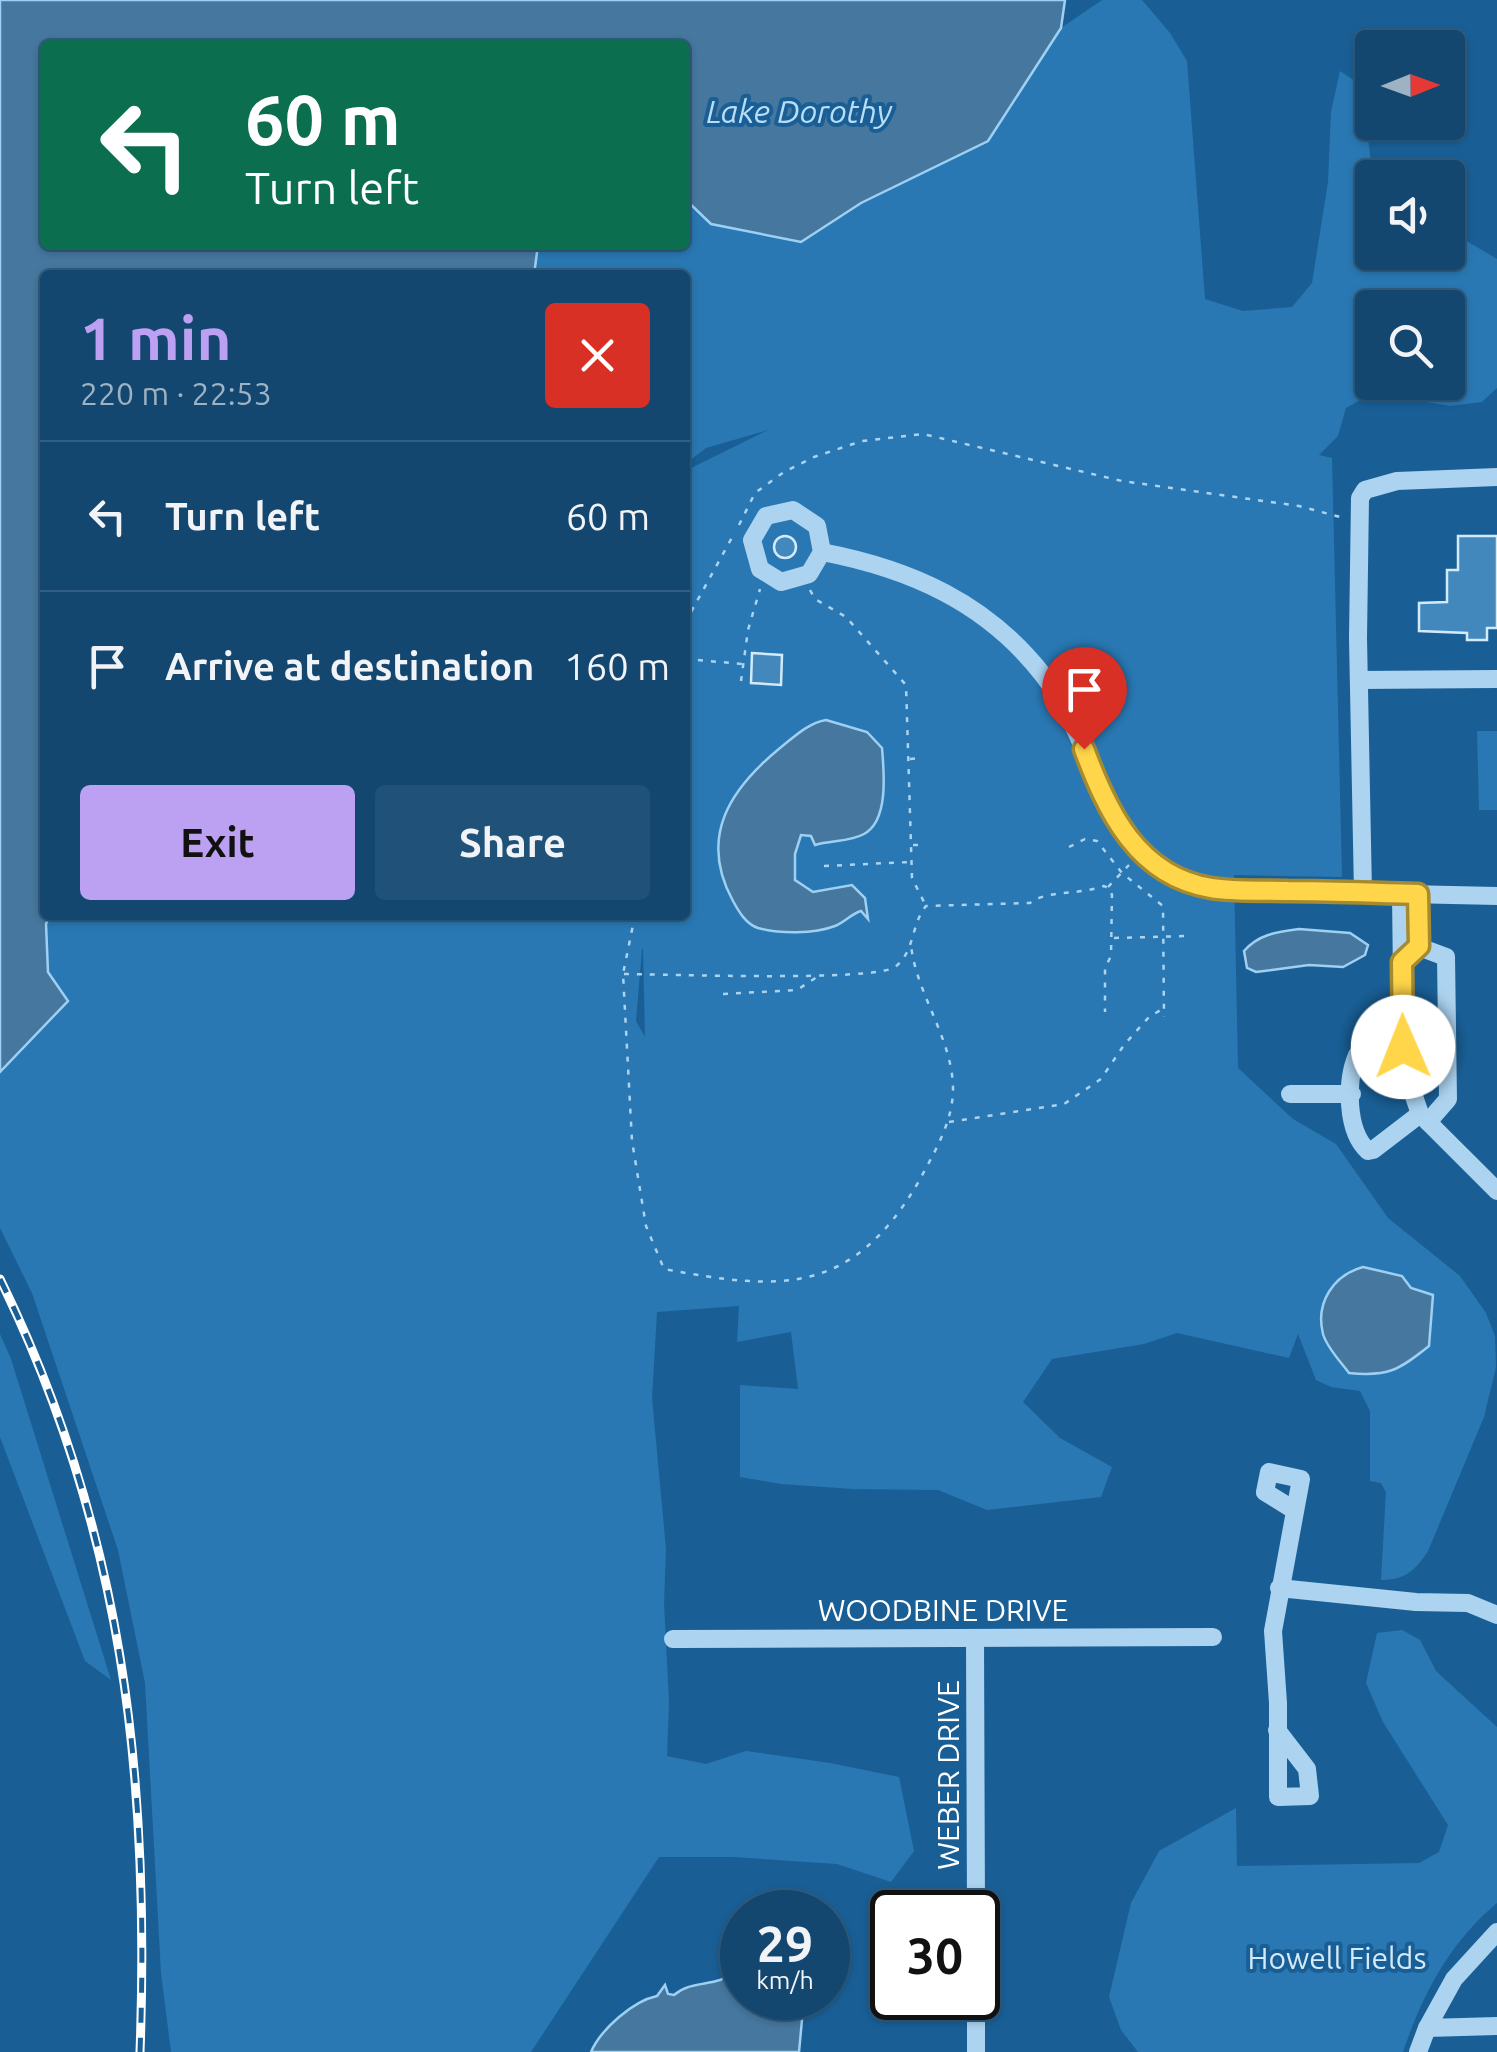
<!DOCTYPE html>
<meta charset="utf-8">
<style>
body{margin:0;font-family:Ubuntu,sans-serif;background:#205178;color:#f1f3f6;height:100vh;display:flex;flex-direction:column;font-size:38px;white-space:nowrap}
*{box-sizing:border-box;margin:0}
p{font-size:32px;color:#9db2c3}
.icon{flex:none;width:55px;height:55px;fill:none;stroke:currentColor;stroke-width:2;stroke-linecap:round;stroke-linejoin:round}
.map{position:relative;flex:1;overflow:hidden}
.details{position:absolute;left:40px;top:270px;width:650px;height:650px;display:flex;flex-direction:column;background:#134770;border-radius:10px;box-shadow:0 2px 8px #0004,0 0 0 2px #325f83}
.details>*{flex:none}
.banner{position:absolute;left:40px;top:40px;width:650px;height:210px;border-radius:10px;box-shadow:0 2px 8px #0004,0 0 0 2px #325f83;background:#0b6e4f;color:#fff;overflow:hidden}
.needle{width:65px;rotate:89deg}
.tools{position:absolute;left:1355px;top:30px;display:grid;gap:20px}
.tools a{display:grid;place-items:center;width:110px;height:110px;border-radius:10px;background:#134770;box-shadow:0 2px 8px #0004,0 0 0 2px #325f83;font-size:50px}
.speed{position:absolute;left:720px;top:1890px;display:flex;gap:20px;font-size:50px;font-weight:700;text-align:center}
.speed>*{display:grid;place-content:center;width:130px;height:130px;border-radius:50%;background:#134770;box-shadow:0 2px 8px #0004,0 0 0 2px #325f83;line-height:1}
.speed small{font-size:25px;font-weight:400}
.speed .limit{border:5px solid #111;border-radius:15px;background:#fff;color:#111}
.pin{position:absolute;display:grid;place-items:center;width:85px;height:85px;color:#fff;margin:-102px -42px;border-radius:50% 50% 50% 0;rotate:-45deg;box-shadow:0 0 10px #0007}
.pin .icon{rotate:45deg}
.me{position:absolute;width:110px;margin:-55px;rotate:359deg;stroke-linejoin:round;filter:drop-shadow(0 0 8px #0008)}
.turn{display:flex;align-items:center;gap:35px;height:210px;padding:0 40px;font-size:45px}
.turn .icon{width:130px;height:130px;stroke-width:2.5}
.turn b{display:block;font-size:70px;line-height:85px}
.round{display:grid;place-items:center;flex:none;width:105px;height:105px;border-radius:10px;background:#205178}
.overview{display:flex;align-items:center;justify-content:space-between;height:170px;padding:0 40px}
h1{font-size:60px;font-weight:700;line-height:75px;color:#bca0f2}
.action{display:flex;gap:20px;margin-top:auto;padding:20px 40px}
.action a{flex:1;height:115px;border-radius:10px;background:#bca0f2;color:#111;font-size:40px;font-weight:700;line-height:115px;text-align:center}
.action a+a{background:#205178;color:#f1f3f6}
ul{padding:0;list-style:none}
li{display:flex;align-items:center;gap:30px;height:150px;padding:0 40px;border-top:2px solid #325f83}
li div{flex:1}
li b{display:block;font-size:38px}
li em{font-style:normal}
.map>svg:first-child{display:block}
.green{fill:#2978b3;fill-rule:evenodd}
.water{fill:#46779e;stroke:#9ed0f3;stroke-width:2.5}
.building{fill:#4288bd;stroke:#d3eafb;stroke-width:2.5}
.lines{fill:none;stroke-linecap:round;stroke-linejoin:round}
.path{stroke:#acd3f0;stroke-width:2.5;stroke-dasharray:5 8;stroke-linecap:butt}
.minor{stroke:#acd3f0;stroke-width:18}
.rail-casing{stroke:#fff;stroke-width:9}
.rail{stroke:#195f96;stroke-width:5;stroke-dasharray:15;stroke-linecap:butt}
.route-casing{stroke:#a68a30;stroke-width:25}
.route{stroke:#ffd54a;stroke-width:18}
.labels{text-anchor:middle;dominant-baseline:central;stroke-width:8;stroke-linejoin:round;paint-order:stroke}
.street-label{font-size:30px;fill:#fff;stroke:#195f96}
.park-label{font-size:30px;fill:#d3eafb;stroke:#195f96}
.water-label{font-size:32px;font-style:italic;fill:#b8ddf7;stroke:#195f96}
</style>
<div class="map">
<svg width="1497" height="2052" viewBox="0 0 1497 2052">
<rect width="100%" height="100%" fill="#195f96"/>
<g class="green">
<path d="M1102 0H1142L1170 33 1187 61 1205 299 1243 311 1292 307 1312 283 1328 182 1331 112 1340 71 1361 85 1373 177 1372 252H1448V230L1497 259V388L1482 402 1450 406 1373 393 1346 408 1338 436 1319 455 1332 458 1342 877 1234 875 1238 1068 1293 1119 1336 1144 1388 1218 1460 1276 1486 1313 1495 1336 1496 1367 1484 1417 1428 1551C1415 1571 1405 1580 1381 1580L1386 1492 1381 1483 1370 1481V1411L1360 1391 1331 1387 1316 1380 1298 1334 1289 1358 1177 1333 1144 1344 1052 1359 1023 1402 1060 1438 1112 1467 1101 1497 987 1510 938 1490 853 1489 781 1484 740 1477V1385L798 1389 791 1332 737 1342 739 1306 657 1312 652 1398 666 1549 664 1603 669 1702 667 1756 706 1764 746 1751 830 1763 899 1777 914 1851 891 1882 837 1864 734 1857H659L531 2052H171L161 1973 145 1683 118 1550 32 1293 0 1228V1072L68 1001 48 972 45 924 50 915H685V471L768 430 706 448 685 464V275H534L538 245H685V199L711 224 801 242 861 203 988 141 1061 28ZM1372 308H1448V382H1372ZM642 949H643L645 1037 636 1021Z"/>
<polygon points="1477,731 1497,731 1497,810 1479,810"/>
<polygon points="0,1334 11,1359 111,1680 85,1661 0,1437"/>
<path d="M1402 1630 1420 1640 1436 1671 1497 1727V1903C1450 1942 1422 1995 1403 2052H1138L1121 2030 1109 1997 1131 1903 1159 1851 1236 1808 1237 1866 1419 1863 1439 1852 1448 1825 1383 1722 1366 1683 1377 1633Z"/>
</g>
<g class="water">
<polygon points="0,0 1065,0 1061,28 988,141 861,203 801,242 711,224 685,199 685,45 45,45 45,245 538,245 534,275 45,275 45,915 50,915 46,924 48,972 68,1001 0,1072"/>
<path d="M826 720 867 732 882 748C884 772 889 821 864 834 850 842 830 840 815 845L811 836 801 835 795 854V880L813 892 852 885 865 898 868 919 861 911C851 914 845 922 835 926 814 934 780 934 758 928 746 924 739 912 733 901 698 837 730 789 780 748 794 737 808 723 826 720Z"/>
<path d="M1299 929 1350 933 1368 945 1365 955 1343 967 1309 965 1256 972 1247 968 1244 951C1259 934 1277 932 1299 929Z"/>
<path d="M1363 1267 1402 1276 1411 1288 1433 1295 1429 1346C1399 1370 1388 1377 1349 1373 1341 1362 1327 1348 1323 1334 1315 1302 1334 1275 1363 1267Z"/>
<path d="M735 1973 742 1976V1998H804L799 2052H591C601 2029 633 2001 657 1996L665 1985 668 1994 674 1995C688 1983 705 1985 720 1980 725 1978 730 1975 735 1973Z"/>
</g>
<g class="building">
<circle cx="785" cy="547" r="11"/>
<polygon points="1458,536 1497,536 1497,628 1487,628 1487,640 1467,640 1467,633 1419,631 1419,603 1447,602 1447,570 1458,570"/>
<polygon points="752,653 782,655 781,685 751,683"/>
</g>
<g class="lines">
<g class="path">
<polyline points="739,525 755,493 784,472 814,457 862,441 923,434 1122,481 1299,506 1344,518"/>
<polyline points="810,590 815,599 846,617 906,685 912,878 926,906"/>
<polyline points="685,623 735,532"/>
<polyline points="685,659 743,664"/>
<polyline points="741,681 748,630 760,589"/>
<polyline points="910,759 920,758"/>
<polyline points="913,845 922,845"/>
<polyline points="1069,847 1085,839 1097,841 1122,873 1163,906 1164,1017"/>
<polyline points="824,866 910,862"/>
<polyline points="1108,887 1129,865"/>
<path d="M635 915 623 974 632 1141 646 1226 664 1269C781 1291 852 1296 919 1181 934 1153 953 1122 953 1089 953 1039 915 992 911 944"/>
<polyline points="1114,938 1185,936"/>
<path d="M624 974C665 974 873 982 895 967 915 952 911 924 926 906L1030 903C1046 890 1080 895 1104 886L1110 889 1112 895 1111 956 1105 968V1012"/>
<polyline points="723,994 797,990 817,977"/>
<polyline points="949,1122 1064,1104 1101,1079 1124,1045 1149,1017 1164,1008"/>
</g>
<g class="minor">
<polygon points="793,510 817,526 822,552 809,574 781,582 760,569 752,540 766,516"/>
<path d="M822 552C911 569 987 603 1043 675 1107 756 1095 874 1224 890L1497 896"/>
<polyline points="1359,680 1497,679"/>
<polyline points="1363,893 1358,638 1360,498 1365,490 1397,481 1497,477"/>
<polyline points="1401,894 1403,1064 1420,1114 1497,1191"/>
<polyline points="1419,947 1446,957 1448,1099 1428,1122"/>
<polyline points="1410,955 1419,947 1418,894"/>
<path d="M1403 1047H1369L1357 1055C1346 1081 1346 1131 1368 1151L1373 1150 1420 1114"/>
<polyline points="1290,1094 1352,1094"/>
<polyline points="1279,1588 1416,1602 1468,1603 1497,1615"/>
<polyline points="975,1638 976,1912"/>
<polyline points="673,1639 1213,1637"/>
<polyline points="1277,1730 1307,1769 1310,1796 1278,1797 1278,1703 1273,1631 1301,1479 1269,1472 1265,1492 1294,1510"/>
<polyline points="1497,1932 1454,1979 1427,2028 1497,2026"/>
<polyline points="976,1998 976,2052"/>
<polyline points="1418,2052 1427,2028"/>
</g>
<g class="rail-casing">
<path id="rail" d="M0 1279C123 1530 150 1776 140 2052"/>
</g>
<use href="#rail" class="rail"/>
</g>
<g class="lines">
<g class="route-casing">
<path id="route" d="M1084 749C1107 811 1137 876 1211 888 1236 892 1262 890 1288 891 1331 891 1375 893 1418 894L1419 946 1402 962 1403 1047"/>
</g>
<use href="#route" class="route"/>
</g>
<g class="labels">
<g class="street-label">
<text x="943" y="1610">WOODBINE DRIVE</text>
<text transform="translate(948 1775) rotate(-90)">WEBER DRIVE</text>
</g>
<g class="park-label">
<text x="1337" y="1958">Howell Fields</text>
</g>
<g class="water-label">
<text x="799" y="111">Lake Dorothy</text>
</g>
</g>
</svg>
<div class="tools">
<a><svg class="needle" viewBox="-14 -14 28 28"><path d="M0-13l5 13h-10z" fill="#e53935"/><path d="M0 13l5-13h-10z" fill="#9db2c3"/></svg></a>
<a><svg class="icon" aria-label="sound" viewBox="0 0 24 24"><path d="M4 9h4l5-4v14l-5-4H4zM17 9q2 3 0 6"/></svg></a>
<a><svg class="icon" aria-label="search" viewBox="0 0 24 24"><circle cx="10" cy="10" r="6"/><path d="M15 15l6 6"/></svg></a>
</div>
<div class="speed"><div>29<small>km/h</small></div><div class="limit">30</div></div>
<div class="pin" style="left:1084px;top:749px;background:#d93025"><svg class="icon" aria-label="arrive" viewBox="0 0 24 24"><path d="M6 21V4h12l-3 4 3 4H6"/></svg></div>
<svg class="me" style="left:1403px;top:1047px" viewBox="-20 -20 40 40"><circle r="19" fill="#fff"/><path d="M0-13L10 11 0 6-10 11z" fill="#ffd54a"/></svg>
<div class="banner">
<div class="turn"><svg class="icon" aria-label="left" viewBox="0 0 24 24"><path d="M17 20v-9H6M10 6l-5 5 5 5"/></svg><div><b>60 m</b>Turn left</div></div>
</div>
<section class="details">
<div class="overview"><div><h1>1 min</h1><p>220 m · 22:53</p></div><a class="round" style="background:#d93025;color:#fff"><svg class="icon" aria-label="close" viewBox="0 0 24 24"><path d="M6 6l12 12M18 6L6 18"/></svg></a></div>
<ul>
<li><svg class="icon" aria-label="left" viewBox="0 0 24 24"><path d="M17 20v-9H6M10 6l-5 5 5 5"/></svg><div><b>Turn left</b></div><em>60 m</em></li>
<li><svg class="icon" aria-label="arrive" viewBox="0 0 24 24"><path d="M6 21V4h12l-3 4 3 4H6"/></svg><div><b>Arrive at destination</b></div><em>160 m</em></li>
</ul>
<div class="action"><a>Exit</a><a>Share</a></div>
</section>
</div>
